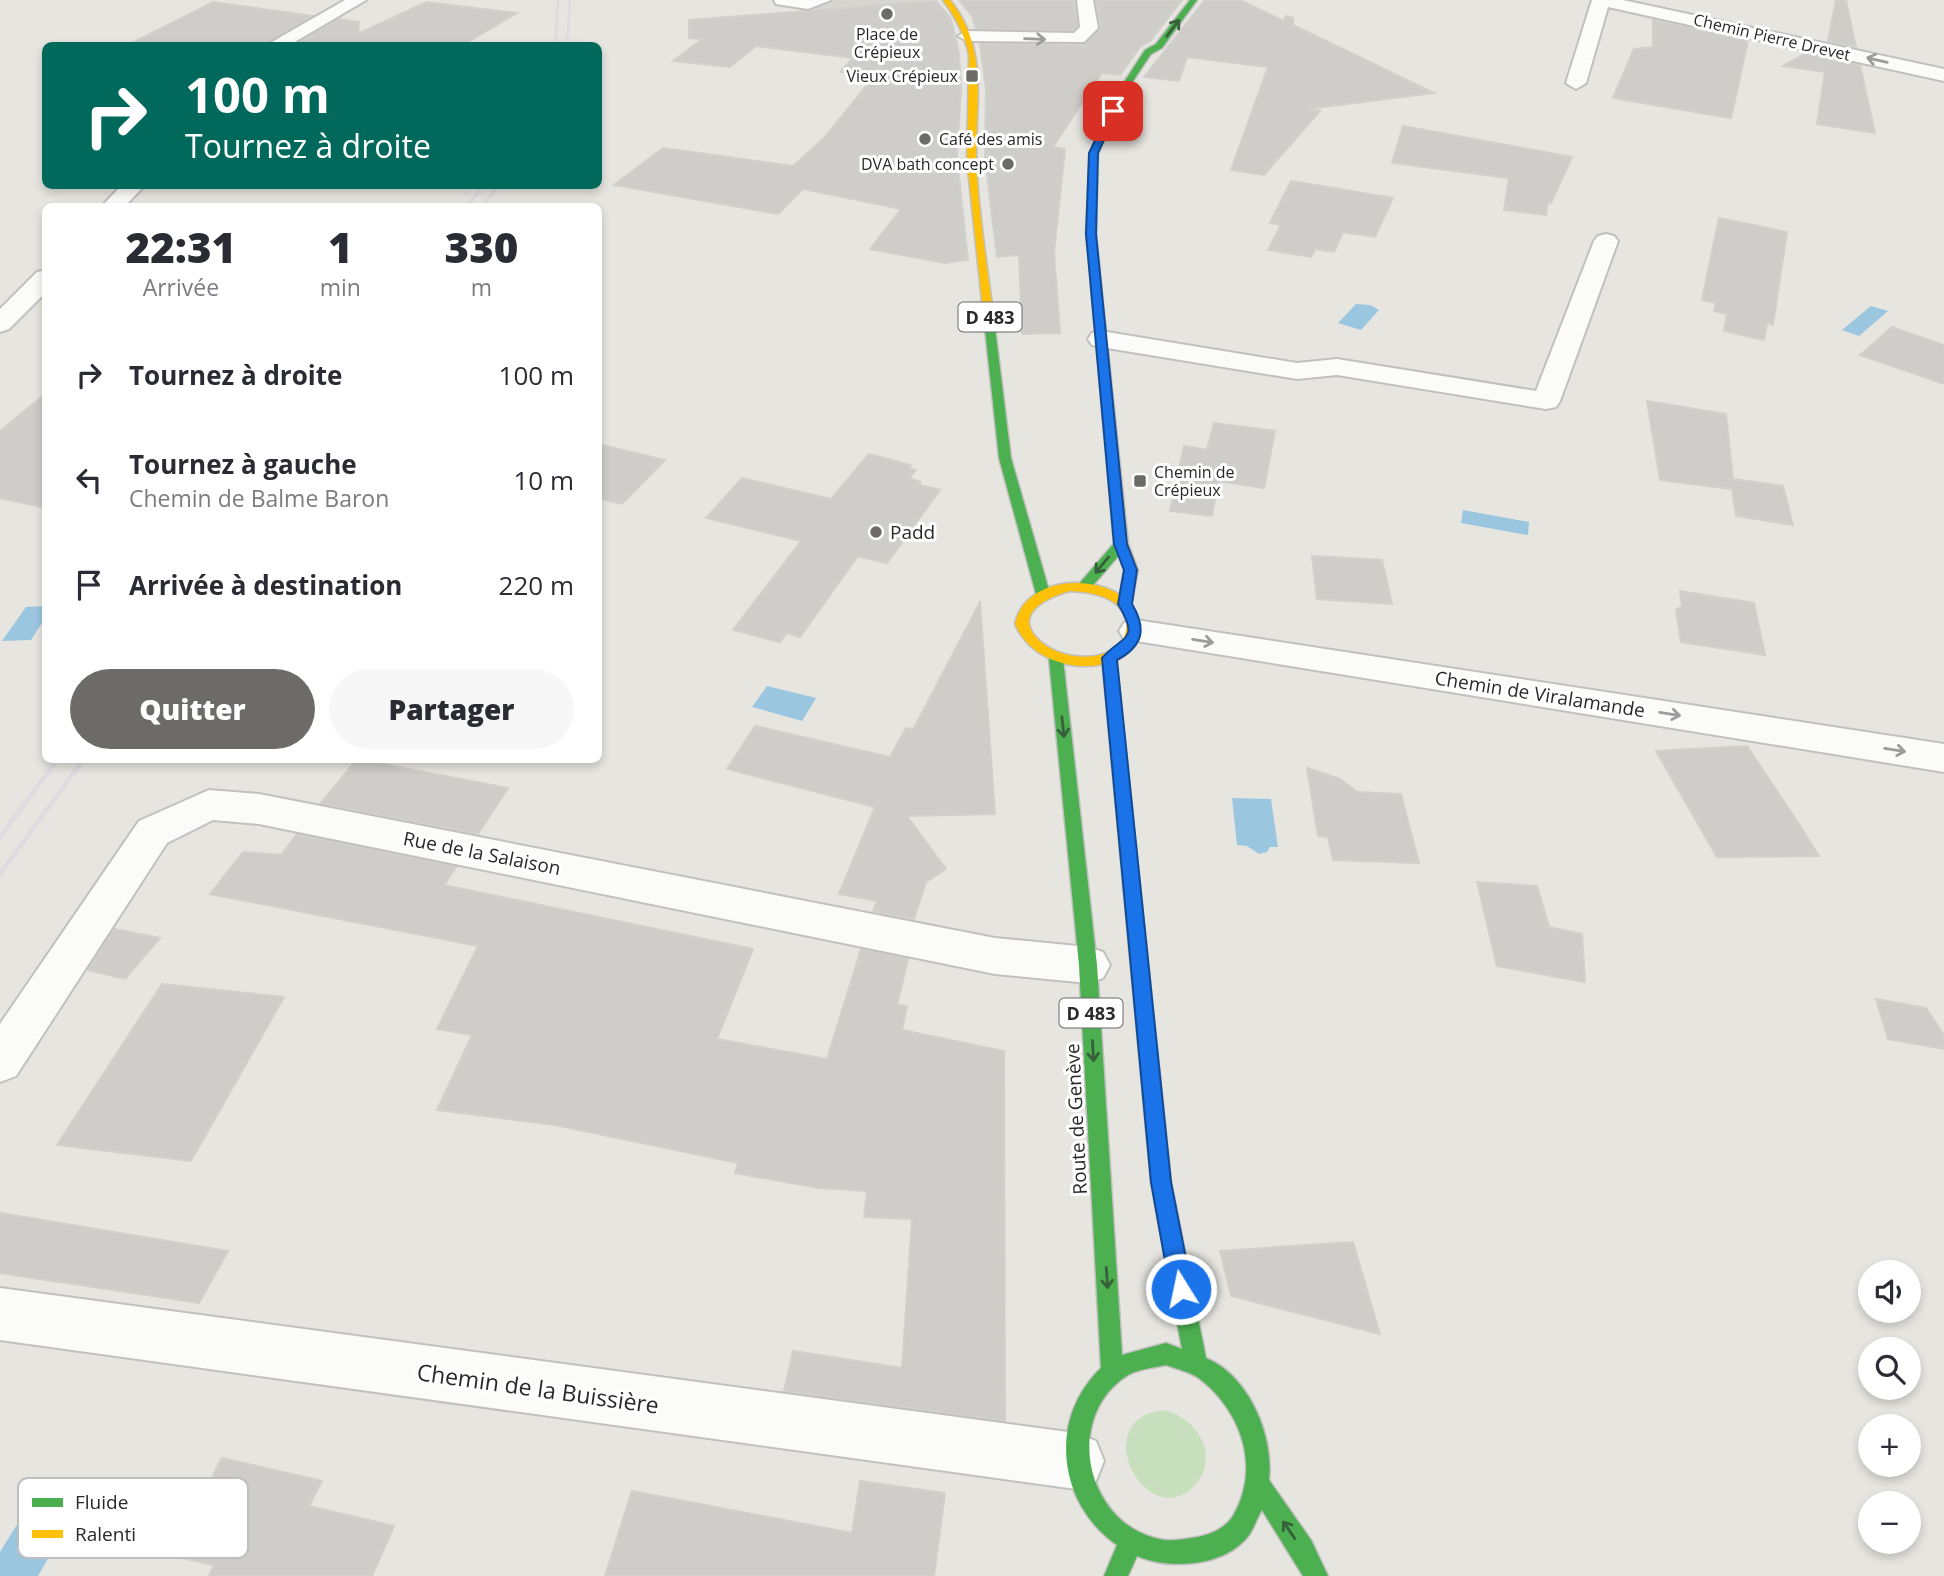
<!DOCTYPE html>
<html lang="fr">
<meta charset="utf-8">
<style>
body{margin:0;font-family:"Open Sans",sans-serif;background:#f7f7f7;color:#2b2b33;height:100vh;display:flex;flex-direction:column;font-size:26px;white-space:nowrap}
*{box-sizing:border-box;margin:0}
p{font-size:23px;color:#7c7c81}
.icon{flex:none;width:38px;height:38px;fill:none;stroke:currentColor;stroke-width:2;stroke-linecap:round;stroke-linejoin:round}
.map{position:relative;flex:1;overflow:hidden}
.drawer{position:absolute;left:42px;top:203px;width:560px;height:560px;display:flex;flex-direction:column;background:#fff;border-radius:10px;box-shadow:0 4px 10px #0003}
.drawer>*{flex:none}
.banner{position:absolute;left:42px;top:42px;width:560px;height:147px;border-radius:10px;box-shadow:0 4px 10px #0003;background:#00695c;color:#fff;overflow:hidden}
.buttons{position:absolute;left:1858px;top:1260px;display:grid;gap:14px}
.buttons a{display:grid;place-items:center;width:63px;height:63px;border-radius:50%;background:#fff;box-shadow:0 4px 10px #0003;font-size:35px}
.pin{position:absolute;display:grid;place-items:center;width:60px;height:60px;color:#fff;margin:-30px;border-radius:14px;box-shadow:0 4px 10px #0006}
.me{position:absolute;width:77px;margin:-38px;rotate:350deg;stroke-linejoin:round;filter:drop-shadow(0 0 5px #0008)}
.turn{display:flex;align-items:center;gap:24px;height:147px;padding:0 28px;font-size:32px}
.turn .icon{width:91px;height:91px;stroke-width:2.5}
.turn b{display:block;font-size:49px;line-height:60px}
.eta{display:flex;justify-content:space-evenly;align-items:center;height:119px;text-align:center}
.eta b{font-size:42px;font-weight:800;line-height:49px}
.button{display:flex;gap:14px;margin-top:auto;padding:14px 28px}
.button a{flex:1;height:80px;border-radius:42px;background:#6c6b69;color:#fff;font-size:28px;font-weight:800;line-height:80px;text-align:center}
.button a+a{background:#f7f7f7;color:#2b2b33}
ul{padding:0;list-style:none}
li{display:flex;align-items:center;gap:21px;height:105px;padding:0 28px}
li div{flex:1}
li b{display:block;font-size:26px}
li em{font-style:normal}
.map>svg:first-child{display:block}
.green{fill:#c7dfbc}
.plaza{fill:#d7d5d0}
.water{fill:#9bc6e0}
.building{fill:#cecdc9;stroke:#d2d0cc;stroke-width:2}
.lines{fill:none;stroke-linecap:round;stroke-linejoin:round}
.street-casing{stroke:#c1c0bf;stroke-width:4}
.fast-casing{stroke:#c1c0bf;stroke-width:3}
.slow-casing{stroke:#c1c0bf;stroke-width:3}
.street{fill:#fbfbfa;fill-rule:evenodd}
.fast{fill:#4caf50;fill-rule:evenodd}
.slow{fill:#ffc107;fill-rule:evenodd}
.rail-far2{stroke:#dddcde;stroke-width:2.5}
.rail-far1{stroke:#dddcde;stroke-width:3.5}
.rail{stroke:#dddcde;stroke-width:5}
.oneway{stroke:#375f39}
.oneway2{stroke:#9c9c9c}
.route{fill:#1a73e8;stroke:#114b97;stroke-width:2}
.poi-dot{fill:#6c6b69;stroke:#fff;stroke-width:2.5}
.labels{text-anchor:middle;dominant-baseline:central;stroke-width:6;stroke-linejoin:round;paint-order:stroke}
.far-poi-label{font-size:16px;fill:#292929;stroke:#fff;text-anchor:end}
.far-street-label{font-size:16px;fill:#292929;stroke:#fff}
.shield{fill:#fff;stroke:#696969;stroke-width:2}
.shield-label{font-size:18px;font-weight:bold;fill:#292929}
.poi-label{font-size:19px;fill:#292929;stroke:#fff;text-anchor:start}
.street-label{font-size:19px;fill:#292929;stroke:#fff}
.near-street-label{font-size:23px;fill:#292929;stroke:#fff}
.key{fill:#fff;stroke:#bfbfbf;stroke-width:2}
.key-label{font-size:19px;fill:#292929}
</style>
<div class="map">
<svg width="1944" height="1576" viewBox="0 0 1944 1576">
<rect width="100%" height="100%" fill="#e7e5e0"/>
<path class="green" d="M1164 1410C1199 1418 1222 1460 1192 1488 1145 1531 1086 1419 1164 1410Z"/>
<polygon class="plaza" points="775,0 925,0 932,6 868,21"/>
<g class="water">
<polygon points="1356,304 1370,305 1379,310 1361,330 1338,323"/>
<polygon points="1871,306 1888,311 1859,336 1842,330"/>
<polygon points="1463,510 1529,522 1528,535 1461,523"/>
<polygon points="45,606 45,618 31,640 2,641 26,607"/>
<polygon points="767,686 816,698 802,721 752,707"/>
<polygon points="1232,798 1271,799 1278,847 1270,847 1267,852 1259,854 1247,846 1237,845"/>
<polygon points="44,1481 86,1491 38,1576 0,1576 0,1552"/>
</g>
<g class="building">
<polygon points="959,0 1074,0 1077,26 1073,30 976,29 972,16"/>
<polygon points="1096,0 1182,0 1151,40 1140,47 1120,75 1102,73 1053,147 1065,149 1054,253 1060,333 1022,334 1019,255 997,257 985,158 986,89 980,44 1084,45 1101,28"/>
<polygon points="1205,0 1240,0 1284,21 1286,16 1293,18 1293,25 1434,93 1307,109 1320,111 1264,175 1231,170 1268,67 1187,57 1179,81 1144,77"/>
<polygon points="1836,0 1846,0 1856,47 1828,41"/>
<polygon points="936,1 951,19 959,53 961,89 957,158 968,260 945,263 870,249 901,209 803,189 778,214 614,185 663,148 793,166 824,138 868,84 865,84 871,75 840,72 853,58 756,46 730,67 673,61 702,39 689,38 689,20"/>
<polygon points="213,2 313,16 262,46 126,46"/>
<polygon points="426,2 517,13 461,46 294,46 339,19 359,22 358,34"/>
<polygon points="1653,20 1748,41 1731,118 1613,98 1634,49 1653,47"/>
<polygon points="1806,53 1860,65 1875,133 1817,124 1825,72 1783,66"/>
<polygon points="1403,126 1431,131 1572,157 1551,203 1548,202 1546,215 1504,210 1509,178 1392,163"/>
<polygon points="1291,181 1328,187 1393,198 1375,237 1343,232 1334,252 1315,249 1311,257 1268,250 1281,225 1270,223"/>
<polygon points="1719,218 1787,232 1773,325 1767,323 1764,340 1724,331 1727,314 1714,311 1716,303 1702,300"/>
<polygon points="1892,327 1944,345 1944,384 1860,355"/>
<polygon points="46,393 46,508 0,498 0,431"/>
<polygon points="1647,401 1726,414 1733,479 1783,486 1793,525 1736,516 1732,489 1660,480"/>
<polygon points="1214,423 1275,431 1264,488 1218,481 1212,516 1170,511 1184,446 1207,450"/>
<polygon points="598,444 665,460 622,504 598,498"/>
<polygon points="869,454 911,465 908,468 916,470 909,478 921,482 919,485 940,490 887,563 858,556 800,637 787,633 780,642 733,630 801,541 706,518 742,478 831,499"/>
<polygon points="1312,556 1382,560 1392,604 1317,599"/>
<polygon points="1680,591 1754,603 1765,655 1681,642 1676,610 1682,606"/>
<polygon points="980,602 995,814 907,816 946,869 926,882 914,919 873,911 877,901 839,894 875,807 727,769 755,726 890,757 906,728 913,730"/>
<polygon points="1747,746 1799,824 1819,856 1717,857 1656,751"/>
<polygon points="356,760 361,760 508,788 478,834 321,803"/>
<polygon points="1307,768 1340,779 1357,792 1401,794 1419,863 1333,860 1328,837 1318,836"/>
<polygon points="297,834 456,867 444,885 753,949 717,1039 827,1059 861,949 908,959 897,1005 907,1006 902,1030 1004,1051 1005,1421 784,1391 793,1351 902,1368 912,1219 864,1217 867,1191 819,1188 735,1173 738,1163 555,1125 437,1110 472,1035 437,1029 478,946 210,894 243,852 281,855"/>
<polygon points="1477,882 1537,886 1549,927 1582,934 1585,982 1497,966"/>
<polygon points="114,929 160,938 125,979 88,970"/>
<polygon points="162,984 284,997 191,1161 57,1145"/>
<polygon points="1876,999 1926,1008 1944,1035 1944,1049 1888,1039"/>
<polygon points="0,1213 228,1251 199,1303 0,1273"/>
<polygon points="1353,1242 1380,1334 1231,1296 1220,1251"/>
<polygon points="222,1458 322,1481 309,1506 394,1526 372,1576 209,1576 214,1565 172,1556"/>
<polygon points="860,1481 945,1493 934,1576 605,1576 632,1491 852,1533"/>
</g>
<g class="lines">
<g class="street-casing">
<g id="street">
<polygon points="345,0 366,0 288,46 265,46"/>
<polygon points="774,0 831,0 808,9 776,4"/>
<polygon points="1077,0 1093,0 1098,28 1084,42 967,41 958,36 967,31 1074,33 1080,27"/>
<polygon points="1592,0 1623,0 1944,69 1944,81 1608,7 1586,83 1576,89 1566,83"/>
<polygon points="121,186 144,186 125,206 102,206"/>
<polygon points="1606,234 1614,236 1618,241 1560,401 1556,407 1546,409 1337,375 1297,379 1101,347 1092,345 1088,339 1092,333 1101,331 1297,363 1337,359 1536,391 1594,241 1598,236"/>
<polygon points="46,270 46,292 9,329 0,332 0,309 37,272"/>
<polygon points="1136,620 1944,744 1944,772 1124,639 1119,631 1124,623"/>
<polygon points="209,790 259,794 995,938 1088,947 1103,952 1110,965 1103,978 1088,983 995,974 259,824 213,820 167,843 16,1076 0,1082 0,1024 139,821"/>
<polygon points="0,1288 1076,1433 1096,1441 1104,1461 1096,1481 1076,1489 0,1340"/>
</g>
</g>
<g class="fast-casing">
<g id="fast">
<polygon points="1190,0 1197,0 1162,48 1151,54 1127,90 1098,153 1096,234 1101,285 1092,287 1086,234 1090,153 1119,90 1145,50 1156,44"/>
<polygon points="989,317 994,320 1011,458 1050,594 1043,598 1036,594 999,458 984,320"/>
<polygon points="1121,540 1126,541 1126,547 1089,590 1079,590 1077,587 1079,584 1116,541"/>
<path d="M1109 653 1116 658 1171 1182 1206 1358C1249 1376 1274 1436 1269 1480L1311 1540 1328 1576H1303L1262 1510C1257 1518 1254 1528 1249 1535 1225 1567 1170 1570 1137 1556L1128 1576H1104L1117 1545C1057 1503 1048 1419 1101 1368L1079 965 1049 659 1056 654 1063 659 1097 965 1122 1355 1166 1343 1182 1349 1151 1182 1102 658ZM1166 1365C1177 1369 1191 1372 1200 1379 1242 1412 1261 1468 1233 1516 1224 1530 1207 1536 1192 1538 1179 1540 1168 1542 1155 1538 1086 1520 1064 1419 1125 1377 1136 1369 1153 1368 1166 1365Z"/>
</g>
</g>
<g class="slow-casing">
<g id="slow">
<path d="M943 0H950C993 53 972 113 977 176 980 224 988 272 994 320L989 323 984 320 967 160 969 55C964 33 956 18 943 0Z"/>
<path d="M1096 282 1101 285 1128 544 1138 570 1131 605C1172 670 1045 693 1015 624 1024 580 1086 573 1120 595L1124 570 1114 544 1091 285ZM1070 591C1091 592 1122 596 1126 622 1127 629 1125 637 1121 642 1103 664 1062 659 1042 643 1010 616 1044 598 1070 591Z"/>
</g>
</g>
<use href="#street" class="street"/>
<use href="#fast" class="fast"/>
<use href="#slow" class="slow"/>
<g class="rail-far2">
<polyline points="555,46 558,0"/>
<polyline points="567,46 570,0"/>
</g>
<g class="rail-far1">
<polyline points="467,206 483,186"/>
<polyline points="483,206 498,186"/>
</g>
<g class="rail">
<polyline points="0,837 57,760"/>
<polyline points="0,874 83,760"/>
</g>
</g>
<defs><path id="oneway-shaft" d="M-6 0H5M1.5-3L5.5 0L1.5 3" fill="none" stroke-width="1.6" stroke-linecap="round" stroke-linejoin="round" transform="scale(1.75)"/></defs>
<g class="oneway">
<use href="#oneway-shaft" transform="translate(1173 28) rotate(-53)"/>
<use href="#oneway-shaft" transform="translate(1102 565) rotate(130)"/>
<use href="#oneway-shaft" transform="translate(1063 727) rotate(84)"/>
<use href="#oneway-shaft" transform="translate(1093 1051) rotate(87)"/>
<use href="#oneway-shaft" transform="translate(1107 1278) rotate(86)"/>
<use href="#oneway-shaft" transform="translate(1289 1530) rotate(-124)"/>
</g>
<g class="oneway2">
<use href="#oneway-shaft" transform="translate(1035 39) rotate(2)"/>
<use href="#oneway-shaft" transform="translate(1877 60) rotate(-167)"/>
<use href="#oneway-shaft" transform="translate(1203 641) rotate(9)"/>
<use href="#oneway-shaft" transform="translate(1670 714) rotate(9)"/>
<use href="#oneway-shaft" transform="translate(1895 750) rotate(9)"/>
</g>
<path class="route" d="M1113 109 1117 111 1098 153 1096 234 1127 544 1137 570 1132 604C1147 629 1143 646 1117 660L1171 1182 1192 1289 1189 1297 1181 1300 1174 1297 1170 1289 1151 1182 1102 658C1122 635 1141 642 1118 604L1124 570 1114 544 1086 234 1089 153 1109 111Z"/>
<g class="poi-dot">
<circle cx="887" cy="14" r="7"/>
<rect x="965" y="69" width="14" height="14" rx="3.5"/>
<circle cx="925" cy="139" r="7"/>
<circle cx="1008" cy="164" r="7"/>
<rect x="1133" y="474" width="14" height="14" rx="3.5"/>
<circle cx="876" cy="532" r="7"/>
</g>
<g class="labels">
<g class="far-poi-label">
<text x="887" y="34" text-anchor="middle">Place de<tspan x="887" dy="18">Crépieux</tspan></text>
<text x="958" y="76">Vieux Crépieux</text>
<text x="939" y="139" text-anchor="start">Café des amis</text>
<text x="994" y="164">DVA bath concept</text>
<text x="1154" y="472" text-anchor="start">Chemin de<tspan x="1154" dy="18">Crépieux</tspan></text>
</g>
<g class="far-street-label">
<text transform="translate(1772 37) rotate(13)">Chemin Pierre Drevet</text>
</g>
<g class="shield">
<rect x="958.5" y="302.5" width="63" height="29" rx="5"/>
<rect x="1059.5" y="998.5" width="63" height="29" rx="5"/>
</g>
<g class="shield-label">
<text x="990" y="317">D 483</text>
<text x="1091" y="1013">D 483</text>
</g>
<g class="poi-label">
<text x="890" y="532">Padd</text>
</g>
<g class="street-label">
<text transform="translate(1540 694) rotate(9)">Chemin de Viralamande</text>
<text transform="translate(482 853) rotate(11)">Rue de la Salaison</text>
<text transform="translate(1076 1119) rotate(-93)">Route de Genève</text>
</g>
<g class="near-street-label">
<text transform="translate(538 1388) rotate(8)">Chemin de la Buissière</text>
</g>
</g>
<rect x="18" y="1478" width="230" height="80" rx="10" class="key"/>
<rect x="32" y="1498" width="31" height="9" fill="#4caf50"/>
<rect x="32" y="1530" width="31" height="8" fill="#ffc107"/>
<g class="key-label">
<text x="75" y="1509">Fluide</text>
<text x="75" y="1541">Ralenti</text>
</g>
</svg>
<div class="buttons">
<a><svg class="icon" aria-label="sound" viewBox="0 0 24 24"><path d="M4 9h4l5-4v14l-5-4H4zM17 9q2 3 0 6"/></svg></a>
<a><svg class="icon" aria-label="search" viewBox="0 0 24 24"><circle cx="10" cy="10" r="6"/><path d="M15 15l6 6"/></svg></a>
<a>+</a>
<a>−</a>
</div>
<div class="pin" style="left:1113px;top:111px;background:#d93025"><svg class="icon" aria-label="arrive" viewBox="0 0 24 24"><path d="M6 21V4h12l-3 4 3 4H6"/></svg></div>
<svg class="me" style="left:1181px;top:1289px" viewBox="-20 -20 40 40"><circle r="17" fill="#1a73e8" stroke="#fff" stroke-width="3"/><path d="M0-11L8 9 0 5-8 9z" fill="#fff"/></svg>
<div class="banner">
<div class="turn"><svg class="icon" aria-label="right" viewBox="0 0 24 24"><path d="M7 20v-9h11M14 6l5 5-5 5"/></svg><div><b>100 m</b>Tournez à droite</div></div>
</div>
<section class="drawer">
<div class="eta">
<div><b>22:31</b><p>Arrivée</p></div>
<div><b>1</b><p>min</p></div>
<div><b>330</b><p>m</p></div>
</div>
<ul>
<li><svg class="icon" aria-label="right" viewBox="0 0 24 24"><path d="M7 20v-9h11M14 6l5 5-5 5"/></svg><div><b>Tournez à droite</b></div><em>100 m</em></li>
<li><svg class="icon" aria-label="left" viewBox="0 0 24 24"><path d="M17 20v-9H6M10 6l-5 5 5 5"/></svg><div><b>Tournez à gauche</b><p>Chemin de Balme Baron</p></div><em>10 m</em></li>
<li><svg class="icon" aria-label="arrive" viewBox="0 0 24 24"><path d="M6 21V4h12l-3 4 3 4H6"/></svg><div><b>Arrivée à destination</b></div><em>220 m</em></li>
</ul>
<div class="button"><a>Quitter</a><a>Partager</a></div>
</section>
</div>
